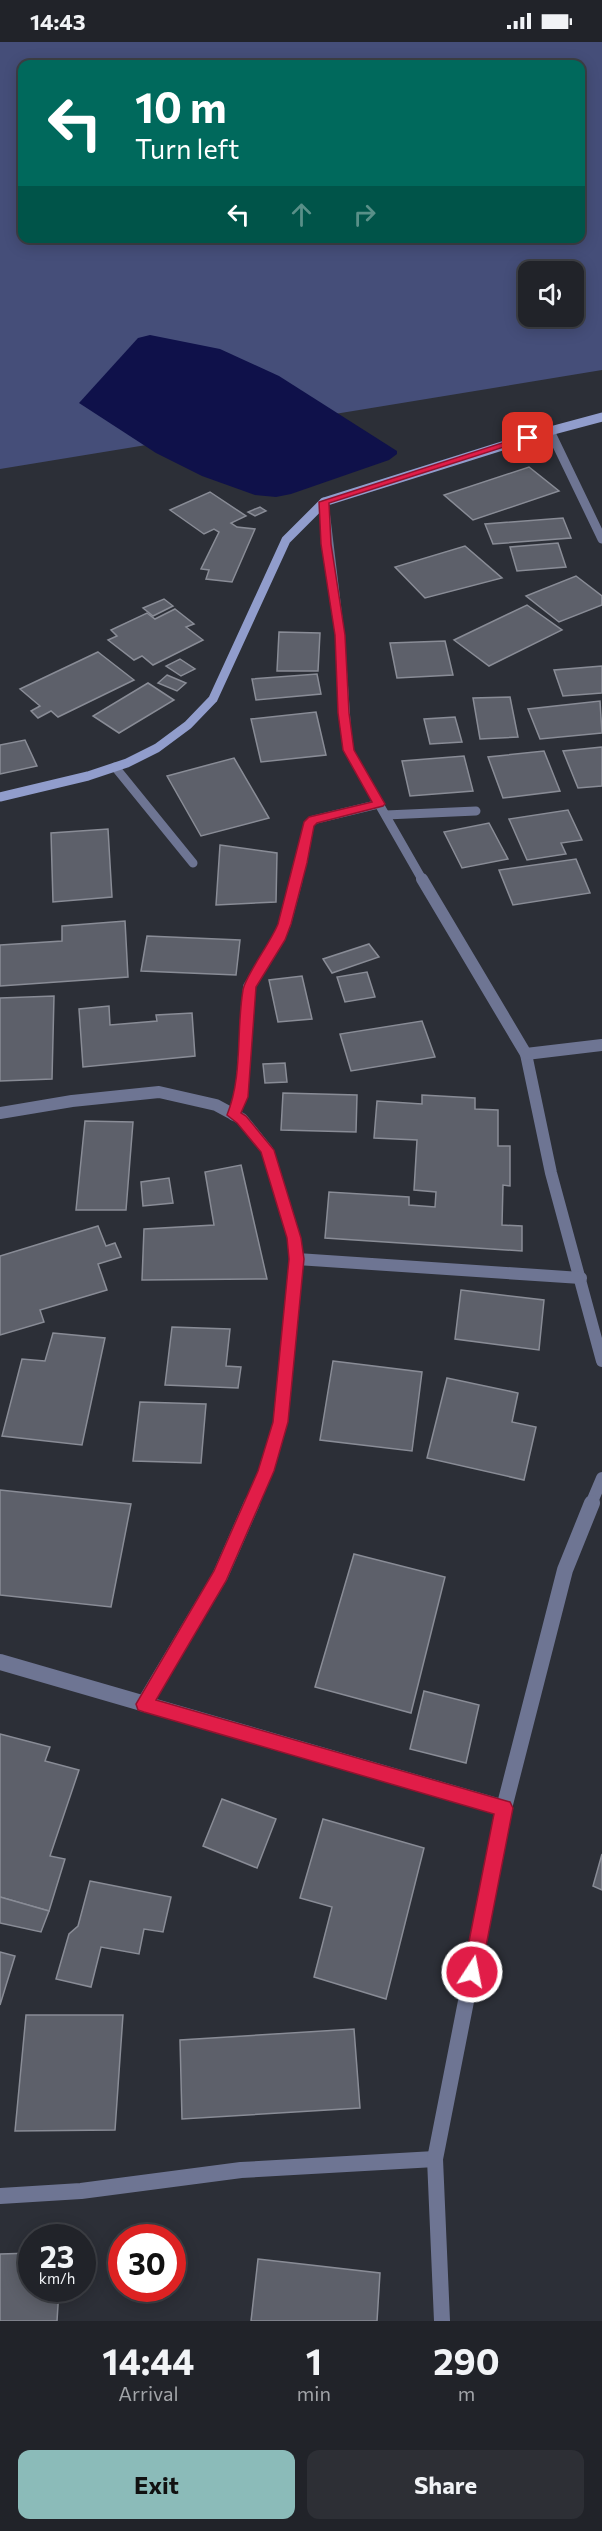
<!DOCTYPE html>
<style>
body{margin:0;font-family:Commissioner,sans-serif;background:#2d2f35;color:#f1f3f6;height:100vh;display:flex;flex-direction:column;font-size:22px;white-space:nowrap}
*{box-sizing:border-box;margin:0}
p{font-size:20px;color:#a2a4a8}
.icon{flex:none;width:33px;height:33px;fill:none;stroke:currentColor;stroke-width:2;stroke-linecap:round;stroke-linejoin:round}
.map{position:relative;height:2279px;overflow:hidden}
.side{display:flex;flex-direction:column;background:#212329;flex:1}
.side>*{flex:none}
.top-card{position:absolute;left:18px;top:18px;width:567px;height:183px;border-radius:12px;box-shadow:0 3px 15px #0003,0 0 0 2px #3e4046;background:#00695c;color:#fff;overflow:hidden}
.tools{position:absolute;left:518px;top:219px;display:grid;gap:12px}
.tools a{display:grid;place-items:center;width:66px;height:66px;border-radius:12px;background:#212329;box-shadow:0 3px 15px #0003,0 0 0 2px #3e4046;font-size:30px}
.speed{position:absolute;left:18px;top:2182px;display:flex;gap:12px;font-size:30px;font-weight:700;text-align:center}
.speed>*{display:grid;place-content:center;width:78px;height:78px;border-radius:50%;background:#212329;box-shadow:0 3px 15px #0003,0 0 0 2px #3e4046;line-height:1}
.speed small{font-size:15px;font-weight:400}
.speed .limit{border:9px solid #d22;background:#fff;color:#111}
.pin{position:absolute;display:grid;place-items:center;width:51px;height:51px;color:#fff;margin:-26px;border-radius:12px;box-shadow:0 3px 9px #0006}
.me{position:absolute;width:66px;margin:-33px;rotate:11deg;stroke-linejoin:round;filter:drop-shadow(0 0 4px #0008)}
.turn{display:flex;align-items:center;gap:21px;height:126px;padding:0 18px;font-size:27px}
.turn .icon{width:78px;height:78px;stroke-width:2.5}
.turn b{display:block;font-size:42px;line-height:51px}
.lanes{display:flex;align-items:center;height:57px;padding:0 18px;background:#0003;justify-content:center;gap:30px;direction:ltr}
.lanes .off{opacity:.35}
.eta{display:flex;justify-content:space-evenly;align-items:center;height:102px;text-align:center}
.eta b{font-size:36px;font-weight:700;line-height:42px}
.action{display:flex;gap:12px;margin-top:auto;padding:12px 18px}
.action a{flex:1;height:69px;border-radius:12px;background:#8bbbb9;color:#111;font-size:24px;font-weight:700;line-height:69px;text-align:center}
.action a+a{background:#2d2f35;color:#f1f3f6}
.status{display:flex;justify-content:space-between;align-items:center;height:42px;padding:0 30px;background:#212329;direction:ltr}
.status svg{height:16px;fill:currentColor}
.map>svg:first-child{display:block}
.green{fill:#454e79;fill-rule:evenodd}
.water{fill:#0f114a}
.building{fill:#5d606a;stroke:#898c96;stroke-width:1.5}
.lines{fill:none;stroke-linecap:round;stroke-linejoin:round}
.lane-far1{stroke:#6e7593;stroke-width:9}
.lane{stroke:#6e7593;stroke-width:12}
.street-far2{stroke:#6e7593;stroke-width:9}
.street-far1{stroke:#6e7593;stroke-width:12}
.street{stroke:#6e7593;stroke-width:16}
.secondary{stroke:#919dcc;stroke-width:9}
.route{fill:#e11d48;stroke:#92132f;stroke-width:1.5}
</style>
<div class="status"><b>14:43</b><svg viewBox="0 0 49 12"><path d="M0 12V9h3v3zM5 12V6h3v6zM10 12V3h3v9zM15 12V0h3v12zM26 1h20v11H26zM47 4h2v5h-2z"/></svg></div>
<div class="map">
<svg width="602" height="2279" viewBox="0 0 602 2279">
<rect width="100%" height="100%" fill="#2c2f37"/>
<path class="green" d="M0 0H602V328L0 427ZM22 22H580V196H22ZM528 230H573V274H528Z"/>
<polygon class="water" points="150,293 220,307 279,334 397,409 397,412 389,418 291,452 276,455 255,453 202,434 156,411 79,361 138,296"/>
<g class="building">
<polygon points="529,425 559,449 473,478 444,453"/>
<polygon points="210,450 246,474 231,481 237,485 255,487 232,540 206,537 209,528 201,527 219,490 214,487 204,492 170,468"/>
<polygon points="260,465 266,469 255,474 248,470"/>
<polygon points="563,476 571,496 493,502 485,482"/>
<polygon points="558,501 566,525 517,529 510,505"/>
<polygon points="465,504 502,536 425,556 395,525"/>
<polygon points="576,534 602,554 602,563 559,580 526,554"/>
<polygon points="164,557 173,564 153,574 143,566"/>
<polygon points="527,563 562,588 489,624 454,598"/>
<polygon points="175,567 194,582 186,585 203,598 153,623 142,614 134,618 108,598 117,594 111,588 147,571 155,577"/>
<polygon points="279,590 320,591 318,629 277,629"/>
<polygon points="445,599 453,633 397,636 390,601"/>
<polygon points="98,610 134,638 58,675 51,669 38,676 31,669 40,664 20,647"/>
<polygon points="180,617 195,627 181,634 166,624"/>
<polygon points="602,624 602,651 563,654 554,628"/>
<polygon points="317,632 321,652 256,658 252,637"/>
<polygon points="167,633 186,641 177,649 158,641"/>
<polygon points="148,641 174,658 119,691 93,674"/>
<polygon points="510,655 518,695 480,697 473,656"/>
<polygon points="600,659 602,691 540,697 528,667"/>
<polygon points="316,670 326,713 261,720 251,677"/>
<polygon points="455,675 462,700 430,702 424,677"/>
<polygon points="25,698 37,724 0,732 0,703"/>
<polygon points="602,705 602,744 578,746 563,709"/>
<polygon points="544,709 560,749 503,756 488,715"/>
<polygon points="464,714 473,749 410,754 402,719"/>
<polygon points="234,716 269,776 201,794 167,734"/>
<polygon points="568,768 582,798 561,801 566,812 527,818 509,777"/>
<polygon points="489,781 508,817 462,826 444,790"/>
<polygon points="108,787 112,855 53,860 51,791"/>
<polygon points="220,803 277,811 276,860 216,863"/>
<polygon points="576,817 590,851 513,863 499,828"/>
<polygon points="125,879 128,935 0,944 0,903 62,899 62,884"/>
<polygon points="147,894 240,898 236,933 141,929"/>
<polygon points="369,902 379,915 332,931 323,917"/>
<polygon points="367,930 375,955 345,960 337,935"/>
<polygon points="302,934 312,977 278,980 269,938"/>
<polygon points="54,954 52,1037 0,1039 0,956"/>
<polygon points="109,964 110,983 157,979 156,973 192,971 195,1014 83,1025 79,967"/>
<polygon points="422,979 435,1015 351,1029 340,992"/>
<polygon points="285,1021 287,1040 265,1041 263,1022"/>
<polygon points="283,1051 357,1053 356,1090 281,1088"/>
<polygon points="422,1053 475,1056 475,1067 498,1068 498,1104 510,1104 510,1144 503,1143 502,1183 522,1184 522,1209 325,1196 329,1150 409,1155 409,1163 435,1165 436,1150 414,1148 417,1098 374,1096 377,1059 422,1062"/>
<polygon points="85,1079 133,1080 126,1168 76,1168"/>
<polygon points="241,1123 267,1237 142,1238 144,1187 214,1183 205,1130"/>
<polygon points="169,1136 173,1161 143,1164 141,1140"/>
<polygon points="98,1184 106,1204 115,1201 121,1215 98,1222 107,1248 40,1268 44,1280 0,1293 0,1214"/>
<polygon points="461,1248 544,1258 539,1308 455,1297"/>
<polygon points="172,1285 230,1287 226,1324 241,1325 238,1346 165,1343"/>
<polygon points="53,1291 105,1296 82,1403 2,1394 22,1317 45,1319"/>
<polygon points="333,1319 422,1330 412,1409 320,1398"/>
<polygon points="447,1336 518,1351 512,1380 536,1385 524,1438 427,1416"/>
<polygon points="140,1360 206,1362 201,1421 133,1419"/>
<polygon points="0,1448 131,1462 111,1565 0,1553"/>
<polygon points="354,1512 445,1535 411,1671 315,1645"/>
<polygon points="424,1649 479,1663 466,1721 410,1707"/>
<polygon points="0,1692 50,1705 45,1719 79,1728 50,1814 65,1817 49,1869 0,1855"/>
<polygon points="222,1757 276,1777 257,1826 203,1804"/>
<polygon points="323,1777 424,1806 386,1957 314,1935 332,1865 300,1856"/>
<polygon points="602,1812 602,1848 593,1844"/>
<polygon points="90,1839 171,1855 163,1890 144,1887 139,1912 101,1905 91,1945 56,1937 69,1892 78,1884"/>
<polygon points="0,1855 49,1869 41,1890 0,1881"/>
<polygon points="0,1910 15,1914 0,1963"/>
<polygon points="26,1973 123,1973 115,2088 15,2089"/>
<polygon points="354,1987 360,2066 182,2077 180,1998"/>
<polygon points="32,2211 32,2247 59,2247 57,2279 0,2279 0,2212"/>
<polygon points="258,2217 380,2231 377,2279 251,2279"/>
</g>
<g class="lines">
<g class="lane-far1">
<polyline points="115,725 193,821"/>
<polyline points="386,773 476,769"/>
<polyline points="296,839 308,783 313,778 379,762"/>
</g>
<polyline class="lane" points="234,1073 241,1055 249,945 278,898 285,882 297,837"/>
<g class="street-far2">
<polyline points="550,389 602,497"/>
<polyline points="324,460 340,593 348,708 423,839"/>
</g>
<g class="street-far1">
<polyline points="422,837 526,1012 551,1131 602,1319"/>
<polyline points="526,1012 602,1003"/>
<polyline points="0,1071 72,1059 159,1050 216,1063 242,1077 267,1108 294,1196 297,1217 581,1236"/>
<polyline points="251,1462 266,1429 281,1380 297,1217"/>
<polyline points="591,1462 602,1436"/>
</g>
<g class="street">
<polyline points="0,1620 504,1766"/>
<polyline points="144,1662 220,1534 252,1461"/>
<polyline points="0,2154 81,2149 241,2128 435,2117"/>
<polyline points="442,2279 435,2117 504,1766 565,1528 592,1461"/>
</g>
<polyline class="secondary" points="0,755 88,734 127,721 157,706 188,683 213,657 286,498 324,460 550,389 602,375"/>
</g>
<path class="route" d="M524 394 532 396 329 461 331 502 345 593 349 671 354 708 385 762 383 764 317 781 314 784 307 821 291 882 285 898 256 945 248 1055 241 1071 246 1074 274 1108 301 1196 304 1217 288 1380 274 1429 226 1539 156 1658 510 1760 513 1766 481 1930 478 1937 472 1939 465 1937 463 1930 494 1772 144 1670 138 1668 136 1662 214 1529 258 1429 273 1380 289 1217 287 1196 261 1110 237 1081 227 1073C243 1034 236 989 243 948 245 934 271 900 278 882L304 780 309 775 372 760 343 708 338 671 335 593 321 502 319 460Z"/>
</svg>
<div class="tools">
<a><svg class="icon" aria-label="sound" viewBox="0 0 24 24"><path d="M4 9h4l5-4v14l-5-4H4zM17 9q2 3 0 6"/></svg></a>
</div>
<div class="speed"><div>23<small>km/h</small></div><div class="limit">30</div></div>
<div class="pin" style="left:528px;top:396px;background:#d93025"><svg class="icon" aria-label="arrive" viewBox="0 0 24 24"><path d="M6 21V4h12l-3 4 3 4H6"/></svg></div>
<svg class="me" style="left:472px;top:1930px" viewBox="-20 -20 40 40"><circle r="17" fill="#e11d48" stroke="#fff" stroke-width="3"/><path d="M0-11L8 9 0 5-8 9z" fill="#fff"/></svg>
<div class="top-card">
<div class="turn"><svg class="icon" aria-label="left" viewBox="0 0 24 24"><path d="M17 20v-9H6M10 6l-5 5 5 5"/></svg><div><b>10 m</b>Turn left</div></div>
<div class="lanes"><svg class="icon" aria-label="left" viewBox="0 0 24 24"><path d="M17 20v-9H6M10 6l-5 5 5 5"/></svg><svg class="icon off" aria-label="ahead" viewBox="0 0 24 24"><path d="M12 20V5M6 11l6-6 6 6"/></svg><svg class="icon off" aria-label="right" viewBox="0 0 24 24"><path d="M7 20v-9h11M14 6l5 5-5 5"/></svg></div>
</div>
</div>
<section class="side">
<div class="eta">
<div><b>14:44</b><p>Arrival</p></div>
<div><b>1</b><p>min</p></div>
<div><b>290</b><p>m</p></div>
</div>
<div class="action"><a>Exit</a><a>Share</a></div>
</section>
